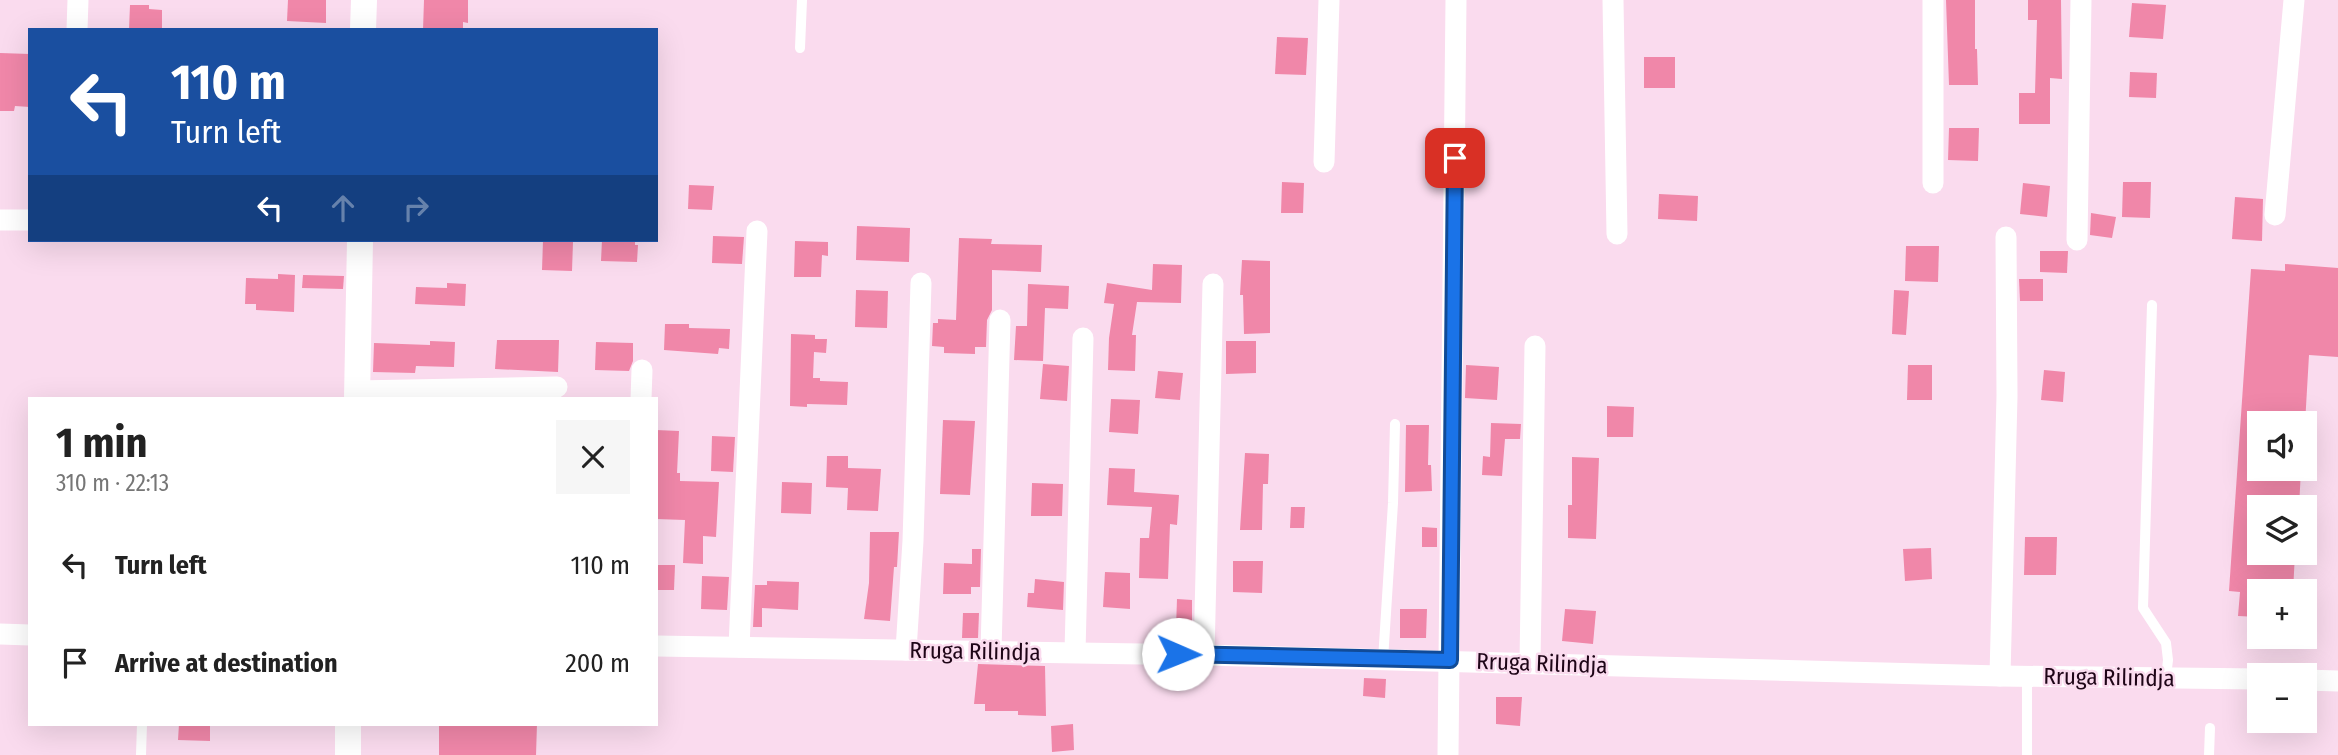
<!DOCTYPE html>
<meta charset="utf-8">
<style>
body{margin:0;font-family:"Fira Sans Condensed",sans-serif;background:#f6f6f6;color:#222;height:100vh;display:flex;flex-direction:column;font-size:26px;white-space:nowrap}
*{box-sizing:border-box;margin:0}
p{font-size:23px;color:#767676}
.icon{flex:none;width:38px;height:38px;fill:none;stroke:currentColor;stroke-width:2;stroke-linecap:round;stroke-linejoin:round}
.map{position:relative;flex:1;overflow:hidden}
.sheet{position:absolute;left:28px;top:397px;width:630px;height:329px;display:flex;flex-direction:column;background:#fff;border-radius:0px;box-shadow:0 7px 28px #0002}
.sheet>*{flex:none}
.top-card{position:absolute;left:28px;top:28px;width:630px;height:214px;border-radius:0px;box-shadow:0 7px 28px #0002;background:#1a4fa0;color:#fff;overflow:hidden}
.buttons{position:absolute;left:2247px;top:411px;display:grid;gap:14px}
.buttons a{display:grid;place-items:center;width:70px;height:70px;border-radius:0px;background:#fff;box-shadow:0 7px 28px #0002;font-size:35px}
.pin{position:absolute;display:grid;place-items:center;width:60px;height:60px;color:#fff;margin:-30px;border-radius:14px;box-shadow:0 4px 10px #0006}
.me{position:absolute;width:77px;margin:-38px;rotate:91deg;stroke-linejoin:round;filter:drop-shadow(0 0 5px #0008)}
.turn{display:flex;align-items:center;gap:24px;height:147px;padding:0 28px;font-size:32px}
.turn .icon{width:91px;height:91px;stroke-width:2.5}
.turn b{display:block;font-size:49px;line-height:60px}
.lanes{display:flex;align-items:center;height:66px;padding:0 28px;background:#0003;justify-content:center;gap:35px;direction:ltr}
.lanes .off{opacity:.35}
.round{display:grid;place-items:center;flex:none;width:74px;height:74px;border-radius:0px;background:#f6f6f6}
.overview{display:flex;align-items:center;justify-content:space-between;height:119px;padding:0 28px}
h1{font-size:42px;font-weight:700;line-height:52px}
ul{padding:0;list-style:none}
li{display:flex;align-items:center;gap:21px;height:98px;padding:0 28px}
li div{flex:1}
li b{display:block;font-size:26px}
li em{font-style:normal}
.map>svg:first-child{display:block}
.building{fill:#f087a9}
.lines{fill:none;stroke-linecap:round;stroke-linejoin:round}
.service{stroke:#fff;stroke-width:10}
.minor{stroke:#fff;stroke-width:21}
.tertiary{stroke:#fff;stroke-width:26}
.route-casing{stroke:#114b97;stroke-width:18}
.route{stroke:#1a73e8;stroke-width:12}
.labels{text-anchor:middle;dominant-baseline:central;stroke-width:5;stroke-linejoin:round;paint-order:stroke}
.street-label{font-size:23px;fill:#1e0517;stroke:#fadbee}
</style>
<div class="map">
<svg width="2338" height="755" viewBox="0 0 2338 755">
<rect width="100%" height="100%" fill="#fadbee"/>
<g class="building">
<polygon points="288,0 326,0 326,23 287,21"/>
<polygon points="424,0 468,0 468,23 463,22 463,30 423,30"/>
<polygon points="1946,0 1975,0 1975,49 1977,49 1978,85 1949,85"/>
<polygon points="2028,0 2061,0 2062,79 2050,78 2050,124 2019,124 2019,93 2035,93 2037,20 2028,20"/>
<polygon points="2132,3 2166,5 2163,39 2129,37"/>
<polygon points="130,5 149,5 149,9 162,10 162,30 129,30"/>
<polygon points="1277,37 1308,38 1306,75 1275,74"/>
<polygon points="0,53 30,54 30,107 15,106 14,111 0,111"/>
<rect x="1644" y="57" width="31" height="31"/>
<polygon points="2130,72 2157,73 2156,98 2129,97"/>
<polygon points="1949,128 1979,128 1978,161 1948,160"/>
<polygon points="1282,182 1304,183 1303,213 1281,213"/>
<polygon points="2123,182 2151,182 2150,218 2122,217"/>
<polygon points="2023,183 2050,186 2047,217 2020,214"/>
<polygon points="689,185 714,186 712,210 688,209"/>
<polygon points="1659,194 1698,196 1697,221 1658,219"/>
<polygon points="2235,197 2263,199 2262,241 2232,239"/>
<polygon points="2091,213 2116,217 2112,238 2090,235"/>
<polygon points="857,226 910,228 909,262 856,260"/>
<polygon points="713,236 744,237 742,264 712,263"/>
<polygon points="959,238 992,239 991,244 1042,245 1041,272 992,270 992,310 987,320 986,347 975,347 975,354 944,353 944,347 932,346 933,323 938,323 938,319 956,320"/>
<polygon points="602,240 635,240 635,245 638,245 637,262 601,261"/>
<polygon points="543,241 573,242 572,271 542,270"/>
<polygon points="795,241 828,242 828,256 822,255 821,277 794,277"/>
<polygon points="1906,246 1939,246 1938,282 1905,281"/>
<polygon points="2040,251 2068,251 2067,273 2040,272"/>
<polygon points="1242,260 1270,261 1270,333 1244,334 1243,295 1240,295"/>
<polygon points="1153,264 1182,265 1181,303 1137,302 1132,335 1136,335 1135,371 1108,370 1109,338 1114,304 1104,303 1107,283 1152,290"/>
<polygon points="2285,264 2338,268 2338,357 2309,355 2305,424 2259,424 2259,469 2301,469 2299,508 2259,508 2259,553 2295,553 2293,592 2259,592 2259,617 2238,616 2240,592 2229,591 2251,269 2285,271"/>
<polygon points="278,274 295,275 294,312 256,310 256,304 245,304 246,278 278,279"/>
<polygon points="303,275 344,276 343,289 302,288"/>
<polygon points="2019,279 2043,279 2043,301 2020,301"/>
<polygon points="447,283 466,284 465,306 415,304 416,287 447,288"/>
<polygon points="1028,284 1069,286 1068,309 1045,308 1043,361 1014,360 1016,326 1027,326"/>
<polygon points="856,290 888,291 887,328 855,327"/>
<polygon points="1894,290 1909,291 1906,335 1892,334"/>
<polygon points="665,324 689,324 689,328 730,329 729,349 719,348 718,354 664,350"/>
<polygon points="791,334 815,335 815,339 827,339 826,353 814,352 813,378 820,378 820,381 848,382 847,405 807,404 807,407 790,406"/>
<polygon points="497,340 559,340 558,372 495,369"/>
<polygon points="430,341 455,342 454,367 416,366 415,373 373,372 374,343 430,345"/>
<polygon points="1226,341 1256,341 1256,373 1226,374"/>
<polygon points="596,342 633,343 633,361 629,371 595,370"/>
<polygon points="1043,364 1069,366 1067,401 1040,399"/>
<polygon points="1466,365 1499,367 1497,400 1465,398"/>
<polygon points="1908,365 1932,365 1932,400 1907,400"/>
<polygon points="2044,370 2065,372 2063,402 2041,400"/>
<polygon points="1158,371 1183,373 1180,400 1155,398"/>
<polygon points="1111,399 1140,400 1138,434 1109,432"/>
<polygon points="1607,406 1634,407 1633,437 1607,437"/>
<polygon points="943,420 975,421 970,495 940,494"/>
<polygon points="1491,423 1521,424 1520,439 1505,439 1502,476 1482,475 1483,456 1490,457"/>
<polygon points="1406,425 1429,425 1428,465 1431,465 1432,491 1405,492"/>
<polygon points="656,430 679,431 677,473 680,473 680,481 719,482 716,537 703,536 703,564 683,563 685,520 656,519"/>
<polygon points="712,436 735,437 733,472 711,471"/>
<polygon points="1245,453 1269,454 1268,484 1263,484 1262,530 1240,530"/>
<polygon points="827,456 848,456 848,468 881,469 878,511 847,510 848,488 826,487"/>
<polygon points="1572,457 1599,458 1596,539 1568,538 1568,505 1572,505"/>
<polygon points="1109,468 1135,469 1134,492 1179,495 1177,525 1170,524 1168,579 1139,578 1140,538 1149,538 1152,507 1107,505"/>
<polygon points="782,482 812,483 811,514 781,513"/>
<polygon points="1032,483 1063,484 1062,516 1031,516"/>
<polygon points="1291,507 1305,507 1304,528 1290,528"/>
<polygon points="1422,527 1437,528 1437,547 1422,547"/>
<polygon points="870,532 899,532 897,567 894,567 890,621 864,619 869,583"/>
<polygon points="2025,537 2057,537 2056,575 2024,575"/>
<polygon points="1931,548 1932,579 1905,581 1903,549"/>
<polygon points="972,549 981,549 980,587 971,587 971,594 943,594 944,563 972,564"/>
<polygon points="1233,561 1263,561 1262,593 1233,592"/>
<polygon points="656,565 675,565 674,590 656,590"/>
<polygon points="1105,572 1130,573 1130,609 1103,607"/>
<polygon points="702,576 729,577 727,610 701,609"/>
<polygon points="1035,579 1064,582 1063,610 1027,607 1028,593 1034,593"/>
<polygon points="767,581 799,582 798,610 762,608 762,627 753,627 755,585 767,585"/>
<polygon points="1177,599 1192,600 1192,629 1176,628"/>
<polygon points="1400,609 1427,609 1426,638 1400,638"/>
<polygon points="1565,609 1596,611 1593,644 1562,641"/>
<polygon points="963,613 979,613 978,638 962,638"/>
<polygon points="978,664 1045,666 1046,716 1018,715 1018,711 985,711 985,704 974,704"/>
<polygon points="1364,678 1386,679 1385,698 1363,696"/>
<polygon points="1496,697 1522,697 1520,726 1496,724"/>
<polygon points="179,724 210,724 210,741 178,740"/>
<polygon points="439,724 537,724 536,755 439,755"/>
<polygon points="1073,724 1074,750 1052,752 1051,726"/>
</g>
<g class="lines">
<g class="service">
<polyline points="800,48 802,0"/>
<polyline points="2152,305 2143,608 2166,643 2168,660 2166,677"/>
<polyline points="1383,660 1393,503 1395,424"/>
<polyline points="2027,676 2027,755"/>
<polyline points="141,755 142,724"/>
<polyline points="2209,755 2210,728"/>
</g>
<g class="minor">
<polyline points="1613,0 1617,234"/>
<polyline points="77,30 78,0"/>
<polyline points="1324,162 1329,0"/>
<polyline points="1933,183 1933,0"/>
<polyline points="2275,215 2294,0"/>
<polyline points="0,220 30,220"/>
<polyline points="2077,240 2081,0"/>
<polyline points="357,391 557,387"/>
<polyline points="641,399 642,370"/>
<polyline points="0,634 30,635"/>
<polyline points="656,646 1204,655 2000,676 2259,679"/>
<polyline points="739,647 757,231"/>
<polyline points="906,650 913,541 921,283"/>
<polyline points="991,651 1000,320"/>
<polyline points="1075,652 1083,338"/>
<polyline points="1204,655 1213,284"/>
<polyline points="1530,662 1535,346"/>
<polyline points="2000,676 2007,396 2006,237"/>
<polyline points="2305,680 2338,681"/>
<polyline points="1448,755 1456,0"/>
</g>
<g class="tertiary">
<polyline points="363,30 364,0"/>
<polyline points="357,399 360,240"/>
<polyline points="348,755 348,724"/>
</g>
</g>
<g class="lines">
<g class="route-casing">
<polyline id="route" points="1178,654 1450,660 1455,158"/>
</g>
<use href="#route" class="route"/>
</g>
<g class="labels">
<g class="street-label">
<text transform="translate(975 651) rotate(1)">Rruga Rilindja</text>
<text transform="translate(1542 663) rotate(2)">Rruga Rilindja</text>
<text transform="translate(2109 677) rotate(1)">Rruga Rilindja</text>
</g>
</g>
</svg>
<div class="buttons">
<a><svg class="icon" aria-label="sound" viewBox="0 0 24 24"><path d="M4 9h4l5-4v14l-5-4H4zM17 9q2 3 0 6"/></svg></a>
<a><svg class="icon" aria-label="layers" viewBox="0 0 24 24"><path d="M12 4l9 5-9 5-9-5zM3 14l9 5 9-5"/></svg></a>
<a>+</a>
<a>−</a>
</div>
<div class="pin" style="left:1455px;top:158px;background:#d93025"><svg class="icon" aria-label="arrive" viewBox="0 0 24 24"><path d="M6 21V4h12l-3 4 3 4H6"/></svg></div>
<svg class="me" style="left:1178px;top:654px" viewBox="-20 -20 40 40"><circle r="19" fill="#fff"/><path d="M0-13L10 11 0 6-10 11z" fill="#1a73e8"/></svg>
<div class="top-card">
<div class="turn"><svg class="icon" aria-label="left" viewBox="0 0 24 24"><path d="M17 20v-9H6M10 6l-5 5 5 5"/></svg><div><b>110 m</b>Turn left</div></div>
<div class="lanes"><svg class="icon" aria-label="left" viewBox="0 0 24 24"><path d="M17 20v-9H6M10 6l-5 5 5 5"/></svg><svg class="icon off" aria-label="ahead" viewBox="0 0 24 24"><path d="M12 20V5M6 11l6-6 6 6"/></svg><svg class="icon off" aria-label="right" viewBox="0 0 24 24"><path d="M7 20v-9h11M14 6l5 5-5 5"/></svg></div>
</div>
<section class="sheet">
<div class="overview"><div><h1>1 min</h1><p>310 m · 22:13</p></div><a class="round"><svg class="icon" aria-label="close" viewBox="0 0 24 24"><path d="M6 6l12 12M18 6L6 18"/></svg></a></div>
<ul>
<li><svg class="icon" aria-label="left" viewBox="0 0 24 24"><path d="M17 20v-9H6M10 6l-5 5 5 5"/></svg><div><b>Turn left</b></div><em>110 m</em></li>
<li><svg class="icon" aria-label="arrive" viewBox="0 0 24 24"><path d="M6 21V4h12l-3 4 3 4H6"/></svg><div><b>Arrive at destination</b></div><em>200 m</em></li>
</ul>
</section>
</div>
